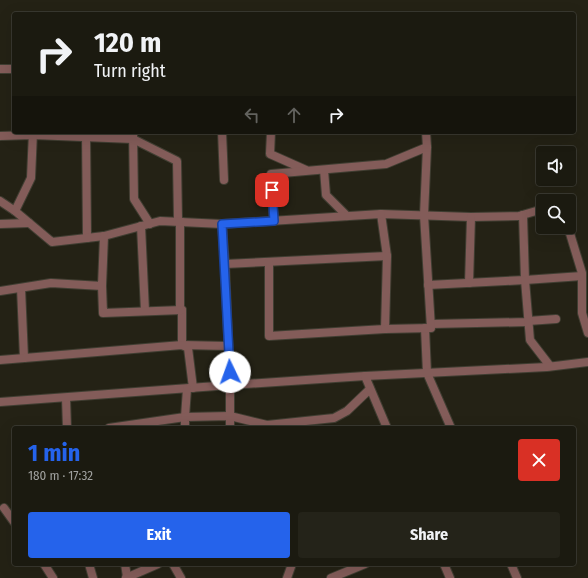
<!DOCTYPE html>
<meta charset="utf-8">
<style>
body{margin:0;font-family:"Fira Sans Condensed",sans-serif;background:#242319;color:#f1f3f6;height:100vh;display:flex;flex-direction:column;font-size:15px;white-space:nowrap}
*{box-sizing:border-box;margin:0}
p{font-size:13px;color:#a0a19f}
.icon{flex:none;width:22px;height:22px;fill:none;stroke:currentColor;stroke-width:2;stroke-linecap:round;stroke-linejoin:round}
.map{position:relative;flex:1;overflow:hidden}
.side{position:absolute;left:12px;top:426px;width:564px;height:140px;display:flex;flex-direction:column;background:#1b1a10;border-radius:4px;box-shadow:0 4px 16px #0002,0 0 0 1px #393830}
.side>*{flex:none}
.guide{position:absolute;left:12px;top:12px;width:564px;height:122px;border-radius:4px;box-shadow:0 4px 16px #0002,0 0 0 1px #393830;background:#1b1a10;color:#f1f3f6;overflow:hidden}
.tools{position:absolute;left:536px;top:146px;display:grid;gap:8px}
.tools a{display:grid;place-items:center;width:40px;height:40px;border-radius:4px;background:#1b1a10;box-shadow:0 4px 16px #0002,0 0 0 1px #393830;font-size:20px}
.pin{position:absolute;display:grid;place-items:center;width:34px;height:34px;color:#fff;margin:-17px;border-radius:8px;box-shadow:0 2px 6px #0006}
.me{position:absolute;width:44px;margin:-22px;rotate:357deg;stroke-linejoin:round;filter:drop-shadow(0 0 3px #0008)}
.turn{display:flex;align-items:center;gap:14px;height:84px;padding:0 16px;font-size:18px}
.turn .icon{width:52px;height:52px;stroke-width:2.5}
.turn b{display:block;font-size:28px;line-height:34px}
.lanes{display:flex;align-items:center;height:38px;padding:0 16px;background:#0003;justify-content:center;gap:20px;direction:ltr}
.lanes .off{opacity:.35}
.round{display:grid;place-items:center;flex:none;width:42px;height:42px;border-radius:4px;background:#242319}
.head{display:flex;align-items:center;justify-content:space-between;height:68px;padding:0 16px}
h1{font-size:24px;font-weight:700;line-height:30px;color:#2563eb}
.action{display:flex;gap:8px;margin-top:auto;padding:8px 16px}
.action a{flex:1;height:46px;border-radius:4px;background:#2563eb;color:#fff;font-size:16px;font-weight:700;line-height:46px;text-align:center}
.action a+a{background:#242319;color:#f1f3f6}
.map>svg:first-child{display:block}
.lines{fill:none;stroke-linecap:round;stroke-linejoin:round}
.minor-casing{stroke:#403e32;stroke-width:10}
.minor{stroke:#835c59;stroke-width:8}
.route-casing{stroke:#184099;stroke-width:10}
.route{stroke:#2563eb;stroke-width:7}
</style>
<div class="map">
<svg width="588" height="578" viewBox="0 0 588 578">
<rect width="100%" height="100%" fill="#242215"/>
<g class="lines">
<g class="minor-casing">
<g id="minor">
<polyline points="0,69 14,69"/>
<polyline points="86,132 87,238"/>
<polyline points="133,132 134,199 150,224"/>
<polyline points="222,132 224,180"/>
<polyline points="271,132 270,154 306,170"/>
<polyline points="0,136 33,135 133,139 177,161 178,220 182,222 180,222 180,310 182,310 182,345 188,348 193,388"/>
<polyline points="324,170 326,195 347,216"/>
<polyline points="0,201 15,211 52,242 104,236 160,221 222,224 225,264 387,256 381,214 471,217 519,216 543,209"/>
<polyline points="15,211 31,178 33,132"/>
<polyline points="274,221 271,174 386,164 427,147"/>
<polyline points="0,224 29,223"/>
<polyline points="222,224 381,214"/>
<polyline points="141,226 145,311"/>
<polyline points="568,227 582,273 582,313 588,333"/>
<polyline points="269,262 269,336 385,329 387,256"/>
<polyline points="469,283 471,217"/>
<polyline points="428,285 525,280 523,215"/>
<polyline points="102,286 103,313 182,310"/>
<polyline points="21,288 24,358"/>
<polyline points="0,291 51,283 102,286 104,236"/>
<polyline points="431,324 528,322 528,321 556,319"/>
<polyline points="425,328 427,373 451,428"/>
<polyline points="385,329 431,328 424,215 427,147 426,132"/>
<polyline points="0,360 182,345 228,346"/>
<polyline points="550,366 530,340 525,280 582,276"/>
<polyline points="66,398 67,428"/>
<polyline points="0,402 230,385 225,264"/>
<polyline points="109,428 185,417 187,389"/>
<polyline points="185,428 185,417 230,416 267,425 334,418 347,411 370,389"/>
<polyline points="230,428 230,385 365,376"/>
<polyline points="387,428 365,376 547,367 588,362"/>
<polyline points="4,508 14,522"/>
<polyline points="44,564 53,578"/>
<polyline points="89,564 93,578"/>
<polyline points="125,564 127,577"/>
<polyline points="173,564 181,578"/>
<polyline points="444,564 450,578"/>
<polyline points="511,564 517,578"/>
<polyline points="126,578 158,564"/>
<polyline points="287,578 292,564"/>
<polyline points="331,578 365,564"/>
</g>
</g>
<use href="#minor" class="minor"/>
</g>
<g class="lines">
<g class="route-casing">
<polyline id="route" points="230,372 222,224 274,221 272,190"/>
</g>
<use href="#route" class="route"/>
</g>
</svg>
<div class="tools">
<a><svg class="icon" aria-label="sound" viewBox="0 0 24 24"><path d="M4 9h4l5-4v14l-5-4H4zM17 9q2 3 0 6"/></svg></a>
<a><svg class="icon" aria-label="search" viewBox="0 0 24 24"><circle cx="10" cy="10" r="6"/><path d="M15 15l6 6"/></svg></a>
</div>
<div class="pin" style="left:272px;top:190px;background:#d93025"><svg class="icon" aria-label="arrive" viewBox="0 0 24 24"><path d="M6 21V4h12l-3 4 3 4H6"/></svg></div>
<svg class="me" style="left:230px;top:372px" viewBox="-20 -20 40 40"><circle r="19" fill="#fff"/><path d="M0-13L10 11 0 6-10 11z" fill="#2563eb"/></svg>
<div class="guide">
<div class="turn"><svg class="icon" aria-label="right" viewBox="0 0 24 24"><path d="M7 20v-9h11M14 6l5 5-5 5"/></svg><div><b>120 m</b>Turn right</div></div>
<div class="lanes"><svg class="icon off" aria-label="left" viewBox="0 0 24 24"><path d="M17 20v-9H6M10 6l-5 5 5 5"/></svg><svg class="icon off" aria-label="ahead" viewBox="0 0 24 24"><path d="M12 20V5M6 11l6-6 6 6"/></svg><svg class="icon" aria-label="right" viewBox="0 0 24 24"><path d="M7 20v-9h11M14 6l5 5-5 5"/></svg></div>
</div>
<section class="side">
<div class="head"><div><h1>1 min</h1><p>180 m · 17:32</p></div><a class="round" style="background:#d93025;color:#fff"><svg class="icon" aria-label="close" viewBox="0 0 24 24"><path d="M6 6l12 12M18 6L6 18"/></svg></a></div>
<div class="action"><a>Exit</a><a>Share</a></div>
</section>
</div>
